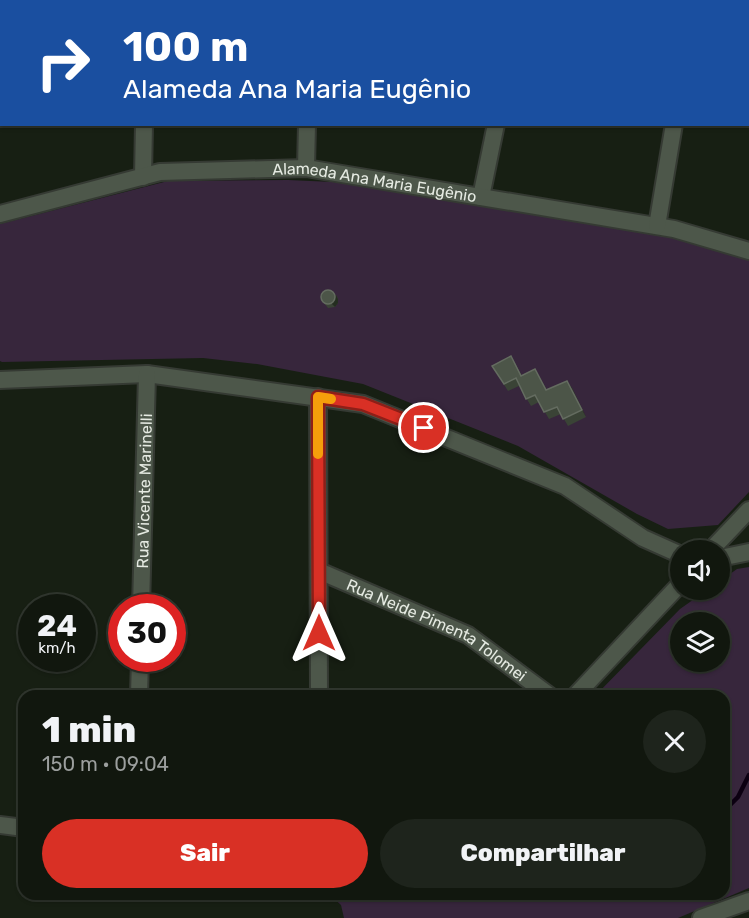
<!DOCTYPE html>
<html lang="pt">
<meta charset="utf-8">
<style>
body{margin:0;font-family:Rubik,sans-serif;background:#1e241c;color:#f1f3f6;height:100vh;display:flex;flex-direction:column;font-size:22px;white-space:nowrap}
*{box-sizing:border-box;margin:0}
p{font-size:20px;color:#9c9f9e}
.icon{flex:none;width:33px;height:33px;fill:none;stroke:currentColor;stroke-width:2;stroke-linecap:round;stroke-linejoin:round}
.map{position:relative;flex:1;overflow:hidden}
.panel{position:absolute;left:18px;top:690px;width:712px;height:210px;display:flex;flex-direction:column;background:#11170e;border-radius:18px;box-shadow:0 2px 4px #0004,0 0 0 2px #30362e}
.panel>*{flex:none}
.hud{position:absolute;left:0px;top:0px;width:750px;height:126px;box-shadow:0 2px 4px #0004,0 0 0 2px #30362e;background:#1a4fa0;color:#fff;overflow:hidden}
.buttons{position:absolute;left:670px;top:540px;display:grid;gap:12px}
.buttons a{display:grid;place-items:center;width:60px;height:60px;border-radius:50%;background:#11170e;box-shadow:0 2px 4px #0004,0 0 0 2px #30362e;font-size:30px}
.speed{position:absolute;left:18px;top:594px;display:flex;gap:12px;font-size:30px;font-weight:700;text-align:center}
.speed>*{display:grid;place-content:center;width:78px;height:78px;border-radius:50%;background:#11170e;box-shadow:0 2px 4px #0004,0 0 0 2px #30362e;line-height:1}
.speed small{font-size:15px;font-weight:400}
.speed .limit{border:9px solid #d22;background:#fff;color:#111}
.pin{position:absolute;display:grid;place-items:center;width:51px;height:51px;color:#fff;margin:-26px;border:3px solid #fff;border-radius:50%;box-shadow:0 2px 6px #0007}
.me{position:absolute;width:66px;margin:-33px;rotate:0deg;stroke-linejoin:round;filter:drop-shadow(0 0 4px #0008)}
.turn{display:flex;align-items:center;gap:21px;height:126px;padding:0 24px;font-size:27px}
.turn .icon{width:78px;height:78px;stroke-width:2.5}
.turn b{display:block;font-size:42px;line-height:51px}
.round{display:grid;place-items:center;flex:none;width:63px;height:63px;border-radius:32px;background:#1e241c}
.head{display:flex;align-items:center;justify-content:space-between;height:102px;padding:0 24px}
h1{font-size:36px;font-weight:800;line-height:45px}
.cta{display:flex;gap:12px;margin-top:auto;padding:12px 24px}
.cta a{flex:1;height:69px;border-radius:36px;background:#d93025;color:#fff;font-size:24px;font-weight:800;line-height:69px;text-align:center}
.cta a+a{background:#1e241c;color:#f1f3f6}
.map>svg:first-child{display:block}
.park{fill:#37263c;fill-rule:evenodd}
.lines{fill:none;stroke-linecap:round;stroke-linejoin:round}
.stream{stroke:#0c0011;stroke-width:4.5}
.minor-casing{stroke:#353a33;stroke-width:20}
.tertiary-casing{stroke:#353a33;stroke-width:20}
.minor{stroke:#4d574a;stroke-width:16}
.tertiary{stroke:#4d574a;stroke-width:16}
.wall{fill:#3a4336}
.shaded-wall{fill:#242d20}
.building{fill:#4c5548;stroke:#646c60;stroke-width:1.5}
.route-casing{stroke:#8d1f18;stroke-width:15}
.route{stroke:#d93025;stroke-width:10}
.slow{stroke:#f59e0b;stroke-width:10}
.labels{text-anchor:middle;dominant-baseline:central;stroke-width:6;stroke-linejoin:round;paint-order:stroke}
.street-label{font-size:16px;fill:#e5eae2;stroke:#050804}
</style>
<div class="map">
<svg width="749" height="918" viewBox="0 0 749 918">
<rect width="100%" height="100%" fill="#171f13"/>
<g class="park">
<polygon points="288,180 333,182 671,237 749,259 749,492 718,525 668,529 637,514 518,446 363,384 257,364 203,358 2,362 0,361 0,224 168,181"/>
<path d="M749 567V888L678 918H344L341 905 329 894H724V696H595L680 609 707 590H720V581L737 569ZM681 622H720V662H681Z"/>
</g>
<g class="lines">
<polyline class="stream" points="724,811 738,797 749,775"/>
<g class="minor-casing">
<g id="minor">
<polyline points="421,0 428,2"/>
<polyline points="145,2 145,0"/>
<polyline points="311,2 311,0"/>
<polyline points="748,69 749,69"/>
<polyline points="306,168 307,124"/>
<polyline points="143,177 144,124"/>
<polyline points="481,197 496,124"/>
<path id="s1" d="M0 214 160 172 306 168 674 229 749 251"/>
<polyline points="657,226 674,124"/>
<polyline points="0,380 147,374 363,404 565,486 643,538 681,555"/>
<polyline points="318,397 319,696"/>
<polyline points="711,550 749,510"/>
<polyline points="720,558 749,552"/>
<path id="s2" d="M319 571 468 635 550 696"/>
<path id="s3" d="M141 608 147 374"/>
<polyline points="139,696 140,658"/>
<polyline points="575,696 681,583"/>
<polyline points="0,825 24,828"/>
<polyline points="701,918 749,901"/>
</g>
</g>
<g class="tertiary-casing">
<g id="tertiary">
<polyline points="574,0 581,2"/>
<polyline points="724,0 728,2"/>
<polyline points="602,2 605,0"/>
<polyline points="748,7 749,7"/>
<polyline points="748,33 749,33"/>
</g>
</g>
<use href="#minor" class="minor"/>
<use href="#tertiary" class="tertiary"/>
</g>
<g class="wall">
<polygon points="336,295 338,299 338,303 335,307 328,308 321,299"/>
<polygon points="515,363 522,376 535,369 547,390 572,388 586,417 568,426 561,414 549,419 539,402 531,406 519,386 508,391 492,366"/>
</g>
<g class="shaded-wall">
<polygon points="336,295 338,299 338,303 335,307 332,304"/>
<polygon points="567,381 572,388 586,417 582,410"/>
</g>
<g class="building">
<circle cx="328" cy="297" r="7"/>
<polygon points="511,356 521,376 535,369 546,390 567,381 582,410 563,419 557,407 544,412 535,395 526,399 516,378 504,384 492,366"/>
</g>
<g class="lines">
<g class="route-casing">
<polyline id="route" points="319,633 318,397 363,404 424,428"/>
</g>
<use href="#route" class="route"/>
<polyline class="slow" points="318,454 318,397 331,399"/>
</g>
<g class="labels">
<g class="street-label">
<text stroke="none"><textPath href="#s1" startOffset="381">Alameda Ana Maria Eugênio</textPath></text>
<text stroke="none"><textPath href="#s3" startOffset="117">Rua Vicente Marinelli</textPath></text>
<text stroke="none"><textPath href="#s2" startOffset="132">Rua Neide Pimenta Tolomei</textPath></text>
</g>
</g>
</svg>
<div class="buttons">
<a><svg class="icon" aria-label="sound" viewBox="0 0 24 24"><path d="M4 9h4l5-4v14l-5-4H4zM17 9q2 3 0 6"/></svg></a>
<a><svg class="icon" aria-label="layers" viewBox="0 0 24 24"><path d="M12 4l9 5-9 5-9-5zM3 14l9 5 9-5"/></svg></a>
</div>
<div class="speed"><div>24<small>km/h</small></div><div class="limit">30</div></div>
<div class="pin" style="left:424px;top:428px;background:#d93025"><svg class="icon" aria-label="arrive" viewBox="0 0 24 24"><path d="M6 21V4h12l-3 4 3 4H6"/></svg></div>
<svg class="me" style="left:319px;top:633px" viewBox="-20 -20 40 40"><path d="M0-17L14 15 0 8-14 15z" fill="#d93025" stroke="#fff" stroke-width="4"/></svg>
<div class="hud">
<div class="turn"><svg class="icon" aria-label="right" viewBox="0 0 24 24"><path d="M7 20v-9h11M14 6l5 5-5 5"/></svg><div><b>100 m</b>Alameda Ana Maria Eugênio</div></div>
</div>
<section class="panel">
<div class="head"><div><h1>1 min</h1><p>150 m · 09:04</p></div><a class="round"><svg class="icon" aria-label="close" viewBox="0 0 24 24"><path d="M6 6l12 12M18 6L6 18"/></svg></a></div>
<div class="cta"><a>Sair</a><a>Compartilhar</a></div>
</section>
</div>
